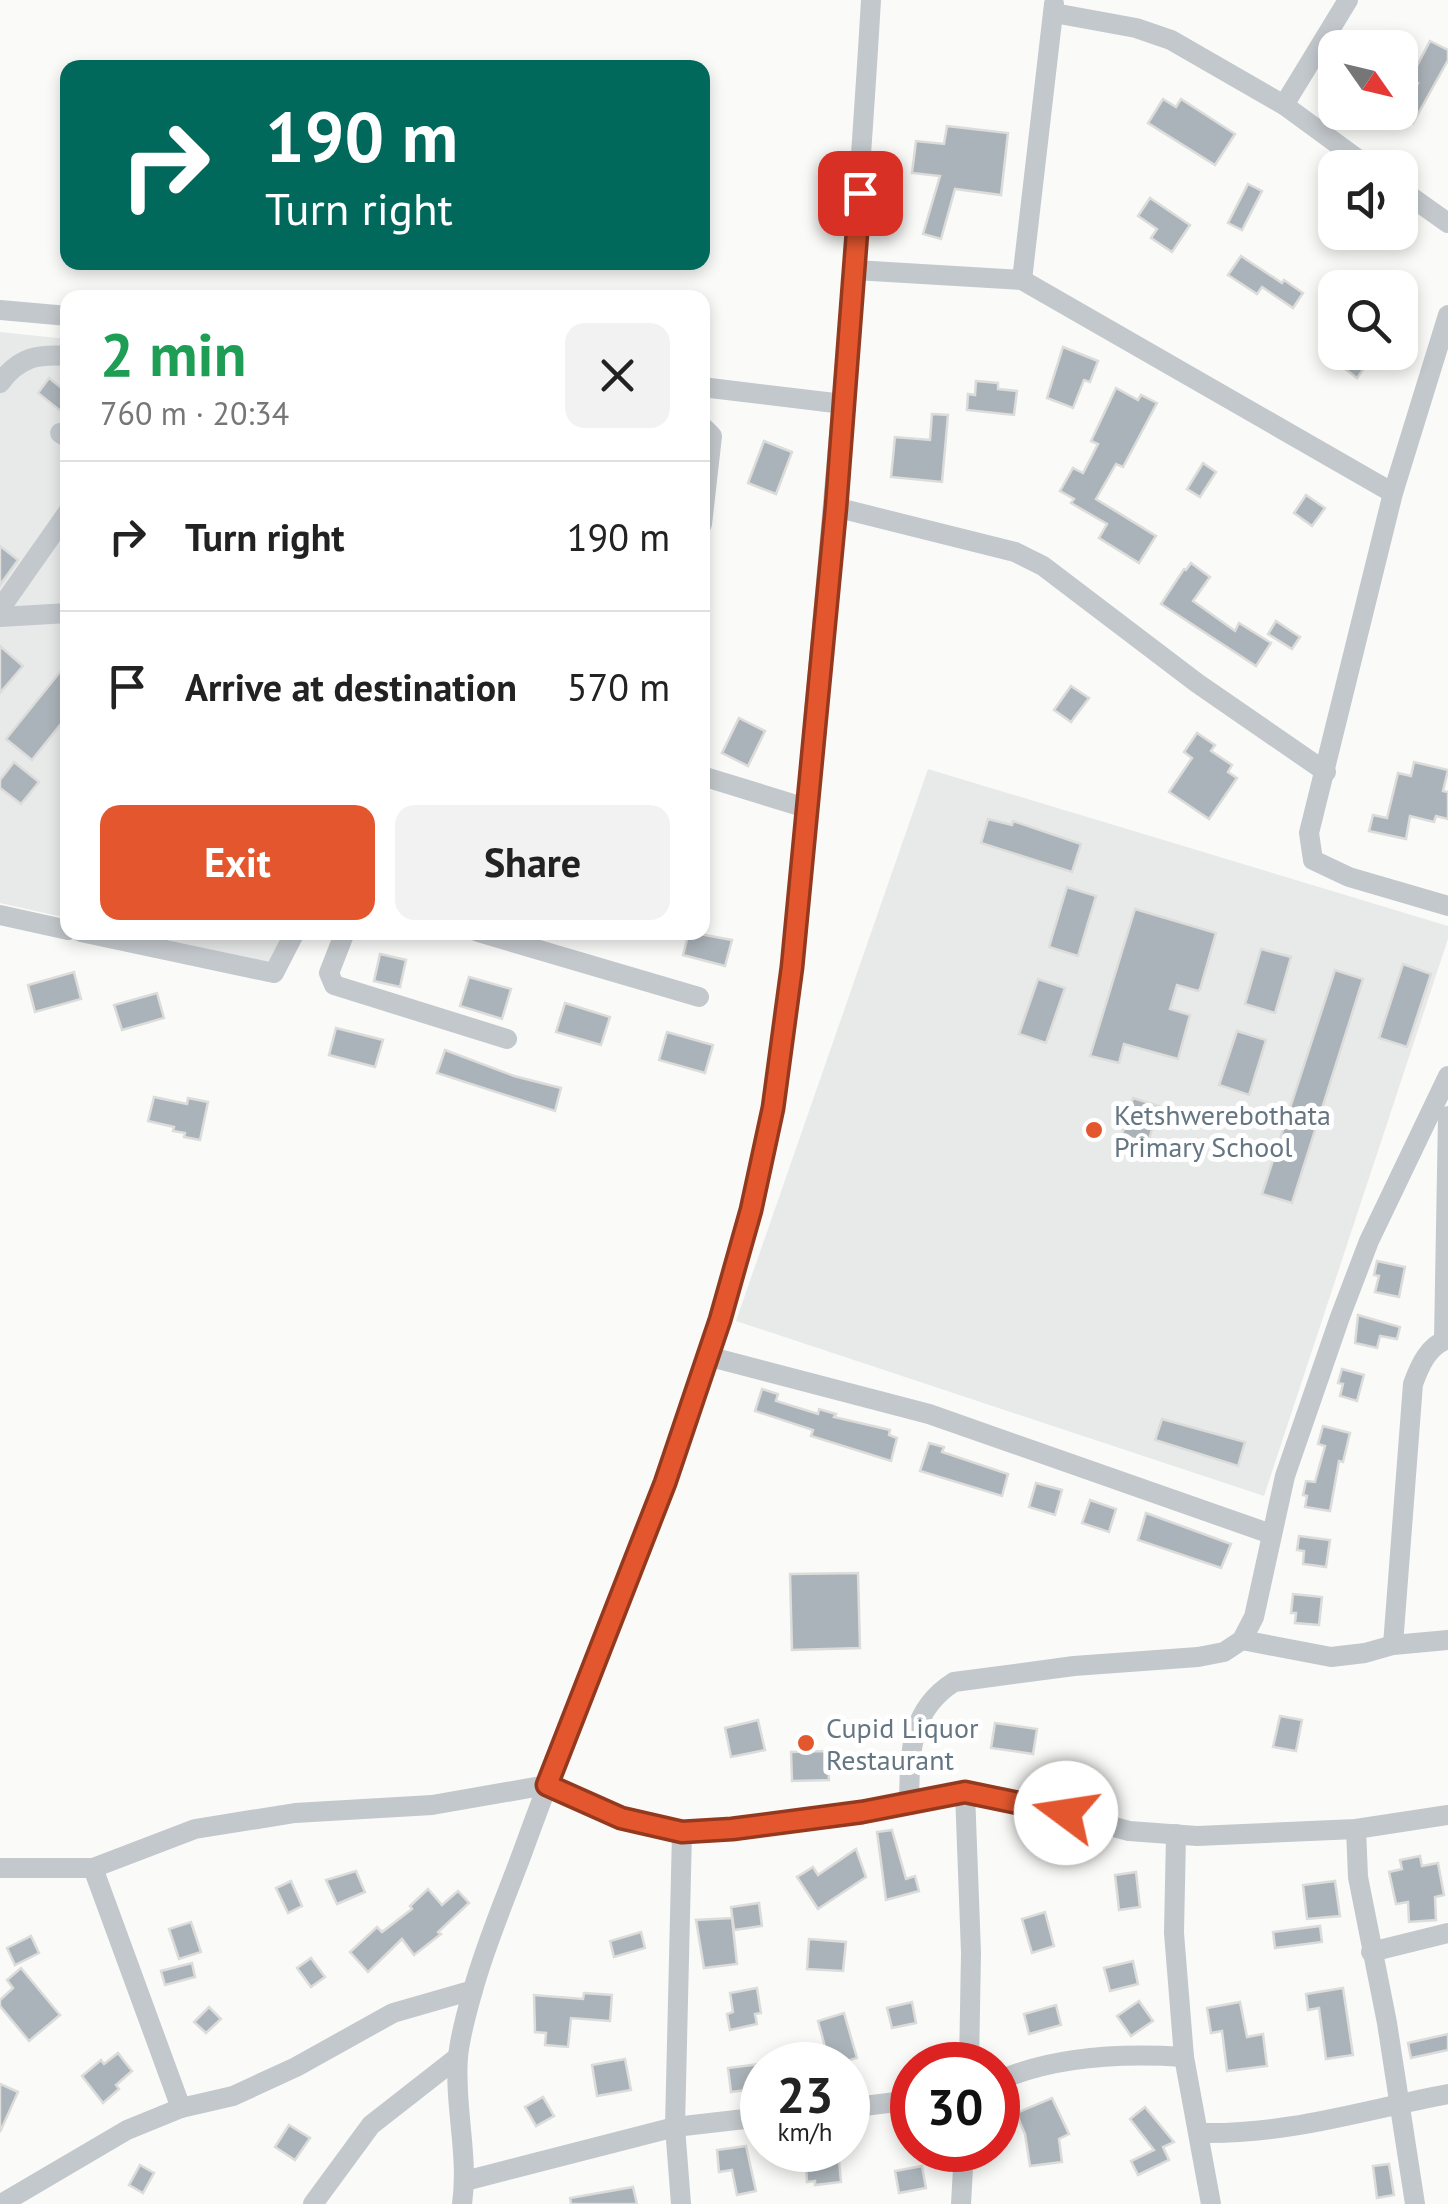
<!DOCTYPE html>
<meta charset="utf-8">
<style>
body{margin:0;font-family:"PT Sans",sans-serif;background:#f2f2f2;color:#222;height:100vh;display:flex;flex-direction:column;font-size:38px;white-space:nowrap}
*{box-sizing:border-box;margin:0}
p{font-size:32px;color:#767676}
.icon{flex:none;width:55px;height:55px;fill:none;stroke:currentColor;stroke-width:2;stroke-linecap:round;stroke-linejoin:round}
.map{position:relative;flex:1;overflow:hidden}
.details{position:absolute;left:60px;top:290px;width:650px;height:650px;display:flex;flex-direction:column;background:#fff;border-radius:20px;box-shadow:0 5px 15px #0003}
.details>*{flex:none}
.banner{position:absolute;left:60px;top:60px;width:650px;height:210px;border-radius:20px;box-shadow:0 5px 15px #0003;background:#00695c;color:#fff;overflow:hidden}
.needle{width:65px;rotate:124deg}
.fabs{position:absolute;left:1318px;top:30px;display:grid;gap:20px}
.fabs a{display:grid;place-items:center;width:100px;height:100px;border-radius:20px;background:#fff;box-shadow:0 5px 15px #0003;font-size:50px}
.speed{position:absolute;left:740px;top:2042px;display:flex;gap:20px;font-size:50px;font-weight:700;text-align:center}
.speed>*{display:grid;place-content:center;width:130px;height:130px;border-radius:50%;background:#fff;box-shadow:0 5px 15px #0003;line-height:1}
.speed small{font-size:25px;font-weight:400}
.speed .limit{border:15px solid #d22;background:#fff;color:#111}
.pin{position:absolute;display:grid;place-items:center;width:85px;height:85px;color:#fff;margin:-42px;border-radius:20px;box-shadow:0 5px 15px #0006}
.me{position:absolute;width:110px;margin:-55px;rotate:284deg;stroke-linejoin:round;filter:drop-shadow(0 0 8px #0008)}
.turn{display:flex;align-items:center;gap:35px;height:210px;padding:0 40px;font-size:45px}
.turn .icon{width:130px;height:130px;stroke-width:2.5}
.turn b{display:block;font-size:70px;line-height:85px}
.round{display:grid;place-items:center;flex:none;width:105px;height:105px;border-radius:20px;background:#f2f2f2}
.summary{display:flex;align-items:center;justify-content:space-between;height:170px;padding:0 40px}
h1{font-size:60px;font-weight:800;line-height:75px;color:#1e9e55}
.action{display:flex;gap:20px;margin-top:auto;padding:20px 40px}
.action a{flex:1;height:115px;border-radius:20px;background:#e4572e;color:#fff;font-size:40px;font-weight:800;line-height:115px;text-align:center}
.action a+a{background:#f2f2f2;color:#222}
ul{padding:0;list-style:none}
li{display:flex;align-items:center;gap:30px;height:150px;padding:0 40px;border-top:2px solid #e0e0e0}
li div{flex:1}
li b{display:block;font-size:38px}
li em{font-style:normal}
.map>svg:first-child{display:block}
.built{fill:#e8e9e9}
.building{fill:#aab3b9;stroke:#dcdcda;stroke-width:2.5}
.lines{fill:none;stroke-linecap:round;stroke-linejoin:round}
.minor{stroke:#c3c8cc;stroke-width:20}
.route-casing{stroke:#94391e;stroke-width:25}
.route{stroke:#e4572e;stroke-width:18}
.poi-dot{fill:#e4572e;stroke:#fff;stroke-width:4}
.labels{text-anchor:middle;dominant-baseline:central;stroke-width:10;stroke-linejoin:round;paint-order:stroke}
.poi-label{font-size:28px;fill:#657683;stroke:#fff;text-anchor:start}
</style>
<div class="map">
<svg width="1448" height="2204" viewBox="0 0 1448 2204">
<rect width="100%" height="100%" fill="#fafaf8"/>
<g class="built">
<polygon points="0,332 67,339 67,918 0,903"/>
<polygon points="928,769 1448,926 1448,939 1264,1496 736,1321"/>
<polygon points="134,933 284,933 274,963"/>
</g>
<g class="building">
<polygon points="1430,41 1448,50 1448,60 1413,123 1399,115 1418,83 1410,79"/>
<polygon points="1163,99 1176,107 1181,99 1235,134 1215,165 1148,123"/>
<polygon points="947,126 1008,133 1001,195 955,189 941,239 923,234 940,176 912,173 916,141 944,144"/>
<polygon points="1248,184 1262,191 1242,230 1228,223"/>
<polygon points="1150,198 1190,225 1172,252 1151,238 1157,229 1138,216"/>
<polygon points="1241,256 1282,283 1284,280 1303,293 1293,308 1262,287 1257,294 1228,275"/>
<polygon points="1063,347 1098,361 1090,382 1084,380 1073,408 1047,398"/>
<polygon points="1322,352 1376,352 1357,378"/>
<polygon points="49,378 68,393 68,417 38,393"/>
<polygon points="976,381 998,383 998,389 1017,391 1014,415 967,410 968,394 975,395"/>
<polygon points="1116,388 1138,400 1141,395 1157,403 1123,467 1116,464 1096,499 1156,536 1139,563 1099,538 1107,524 1071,503 1074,499 1060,491 1073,468 1083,473 1098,444 1091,441"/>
<polygon points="932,414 948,415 942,482 891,477 895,437 930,440"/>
<polygon points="764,441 792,452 776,494 748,483"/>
<polygon points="1203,463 1216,472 1200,497 1187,489"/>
<polygon points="1306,495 1325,508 1312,526 1294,513"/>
<polygon points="0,546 18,560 0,585"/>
<polygon points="1191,563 1210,577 1193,601 1235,631 1239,623 1271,643 1256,666 1161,604 1184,569 1186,570"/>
<polygon points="1276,621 1300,637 1292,649 1268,634"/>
<polygon points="0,646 23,666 0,693"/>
<polygon points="68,662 68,715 32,760 6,739"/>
<polygon points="1071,686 1089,698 1071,722 1054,710"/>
<polygon points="739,718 765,731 748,766 722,753"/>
<polygon points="1197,733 1215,745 1211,751 1232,765 1228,772 1237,778 1209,819 1169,792 1192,758 1184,752"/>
<polygon points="14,762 39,782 21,804 0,788 0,780"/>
<polygon points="1414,762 1448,770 1443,791 1448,792 1448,819 1436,816 1434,822 1410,816 1406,839 1369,831 1373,815 1387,818 1398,773 1411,776"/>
<polygon points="988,819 1012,825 1013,821 1081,844 1072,872 981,843"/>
<polygon points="1067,887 1096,896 1078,956 1049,947"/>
<polygon points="1135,909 1216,933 1200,989 1198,991 1177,985 1170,1009 1190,1015 1178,1059 1124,1044 1119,1063 1090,1056"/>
<polygon points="689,932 732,940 725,966 683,955"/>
<polygon points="1261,949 1291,957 1275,1013 1245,1004"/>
<polygon points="380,954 406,960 400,987 374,981"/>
<polygon points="1403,964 1431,974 1407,1047 1379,1038"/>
<polygon points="1335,970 1363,979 1292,1203 1262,1194"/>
<polygon points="74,972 81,999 35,1012 28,985"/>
<polygon points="469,977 511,989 502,1019 460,1006"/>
<polygon points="1038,979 1065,988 1046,1043 1019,1034"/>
<polygon points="157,993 164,1018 122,1030 114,1005"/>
<polygon points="565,1003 610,1017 601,1045 556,1032"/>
<polygon points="336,1028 383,1040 375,1067 329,1055"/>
<polygon points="1237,1031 1266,1040 1249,1095 1219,1085"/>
<polygon points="667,1032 713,1045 705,1073 659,1060"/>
<polygon points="445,1050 514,1076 561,1088 555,1111 437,1073"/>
<polygon points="154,1097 187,1104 188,1098 208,1102 200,1140 184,1137 185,1133 173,1131 174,1127 148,1121"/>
<polygon points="1133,1098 1159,1106 1148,1143 1122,1135"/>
<polygon points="1377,1261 1405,1267 1399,1297 1375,1292 1379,1276 1374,1275"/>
<polygon points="1358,1315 1400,1327 1397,1339 1380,1336 1377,1348 1355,1343"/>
<polygon points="1342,1369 1364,1375 1357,1401 1340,1396 1343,1384 1338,1383"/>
<polygon points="762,1389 778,1394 776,1401 818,1414 819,1409 836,1414 834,1417 890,1430 889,1435 897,1438 891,1461 811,1436 813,1430 755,1411"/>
<polygon points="1162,1419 1245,1442 1238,1466 1155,1440"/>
<polygon points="1323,1426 1350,1433 1343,1462 1339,1461 1330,1511 1305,1507 1307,1496 1303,1495 1306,1481 1315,1482 1325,1446 1318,1444"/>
<polygon points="929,1443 944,1447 942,1452 1008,1474 1002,1496 920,1471"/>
<polygon points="1036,1483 1062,1490 1055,1515 1029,1507"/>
<polygon points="1090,1500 1116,1509 1109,1532 1082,1523"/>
<polygon points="1146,1513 1231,1544 1221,1568 1138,1540"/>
<polygon points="1299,1536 1330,1540 1326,1567 1303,1564 1304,1551 1297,1550"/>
<polygon points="858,1573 860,1648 792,1650 790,1574"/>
<polygon points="1293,1594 1322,1597 1319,1625 1295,1623 1296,1613 1291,1613"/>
<polygon points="1280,1716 1302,1720 1296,1751 1273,1747"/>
<polygon points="758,1720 765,1750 731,1757 725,1728"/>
<polygon points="995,1723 1037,1729 1033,1754 991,1748"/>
<polygon points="828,1751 829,1780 792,1781 791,1752"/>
<polygon points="892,1830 906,1879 915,1876 919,1891 886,1900 877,1832"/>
<polygon points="856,1849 866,1877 818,1909 797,1877 813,1867 818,1875"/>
<polygon points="1420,1856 1422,1866 1438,1863 1444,1895 1435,1897 1436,1920 1409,1922 1408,1902 1396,1904 1389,1872 1402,1869 1400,1860"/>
<polygon points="356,1871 365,1892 337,1904 326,1880"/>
<polygon points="1136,1872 1140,1907 1119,1910 1115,1875"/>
<polygon points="291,1881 302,1906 288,1913 276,1888"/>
<polygon points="1335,1881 1340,1916 1307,1919 1303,1885"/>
<polygon points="428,1889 442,1905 458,1891 469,1903 438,1932 441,1934 414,1955 402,1939 368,1972 350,1952 377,1927 382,1932 412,1909 410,1906"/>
<polygon points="759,1903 762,1926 734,1930 731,1907"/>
<polygon points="1045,1912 1054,1946 1032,1953 1022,1919"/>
<polygon points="732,1918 737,1964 704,1968 696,1920"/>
<polygon points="191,1922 201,1952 179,1959 169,1929"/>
<polygon points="1320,1926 1322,1942 1275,1948 1273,1932"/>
<polygon points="641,1932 645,1948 614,1957 610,1941"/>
<polygon points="31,1936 39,1953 15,1965 7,1948"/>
<polygon points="809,1939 846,1942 843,1971 807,1969"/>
<polygon points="311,1958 325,1977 311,1987 297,1968"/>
<polygon points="1133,1961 1138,1984 1110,1991 1104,1968"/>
<polygon points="192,1963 195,1977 165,1985 161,1971"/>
<polygon points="21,1968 60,2015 29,2041 0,2006 0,2000 13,1988 7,1980"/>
<polygon points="757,1988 761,2013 755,2014 757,2024 730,2030 727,2014 733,2012 730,1993"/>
<polygon points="1343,1988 1353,2055 1326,2059 1319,2008 1308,2010 1306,1994"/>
<polygon points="584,1993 612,1995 610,2021 571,2018 568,2047 545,2045 546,2033 535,2032 534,1995 583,1999"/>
<polygon points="1139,2001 1153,2021 1131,2036 1117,2016"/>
<polygon points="912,2002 916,2023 892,2028 887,2008"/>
<polygon points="1240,2002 1247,2037 1263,2034 1267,2066 1227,2071 1222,2031 1211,2033 1207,2008"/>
<polygon points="1056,2005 1061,2025 1029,2034 1024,2014"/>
<polygon points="209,2007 221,2019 206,2033 194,2022"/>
<polygon points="844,2013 857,2058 833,2065 781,2065 825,2047 818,2021"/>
<polygon points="1448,2034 1448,2050 1411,2058 1408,2043"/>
<polygon points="118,2053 132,2071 116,2085 119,2089 103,2103 82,2076 101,2060 104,2064"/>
<polygon points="625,2059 631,2090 597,2096 592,2065"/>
<polygon points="760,2064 762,2088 731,2092 728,2068"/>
<polygon points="0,2084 18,2092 0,2132"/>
<polygon points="543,2097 554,2116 536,2126 525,2107"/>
<polygon points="1052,2098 1069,2134 1059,2139 1062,2162 1030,2166 1025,2134 1016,2113"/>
<polygon points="1145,2107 1174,2142 1163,2147 1169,2160 1138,2175 1131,2161 1154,2150 1130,2119"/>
<polygon points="289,2125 310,2138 295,2160 275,2147"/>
<polygon points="746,2146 756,2191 737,2195 732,2170 719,2172 717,2150"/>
<polygon points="810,2150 838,2150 841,2182 815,2185 815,2181 807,2182 806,2167 811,2167"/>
<polygon points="1389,2164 1394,2195 1377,2198 1373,2166"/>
<polygon points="140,2165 154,2173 143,2193 129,2185"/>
<polygon points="922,2166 926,2188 899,2193 895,2171"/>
<polygon points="633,2187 637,2204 571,2204 570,2198"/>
</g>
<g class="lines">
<g class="minor">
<polyline points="1054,13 1136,28 1171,40 1284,105 1370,168"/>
<polyline points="1284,105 1348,0"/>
<polyline points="1400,189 1448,223"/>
<polyline points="855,270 1022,280 1393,493"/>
<polyline points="1022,280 1054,4"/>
<polyline points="0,310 68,316"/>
<polyline points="1448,315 1393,493 1309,833 1313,860 1349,877 1448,906"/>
<path d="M0 383C19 357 37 354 68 356"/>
<polyline points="702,387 843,404"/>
<polyline points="702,426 712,436 702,524"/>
<polyline points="60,433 68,438"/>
<polyline points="835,507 1015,552 1043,566 1197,683 1326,772"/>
<polyline points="0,609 68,512"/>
<polyline points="0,617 68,613"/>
<polyline points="702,776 806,808"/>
<polyline points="0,915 68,930"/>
<polyline points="81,932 274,973 295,932"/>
<polyline points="345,932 329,973 334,985 507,1039"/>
<polyline points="478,932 699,997"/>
<polyline points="1444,1339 1448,1116"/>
<polyline points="707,1356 929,1414 1271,1534"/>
<polyline points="1242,1640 1331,1657 1365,1653 1393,1645 1448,1640"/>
<path d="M1393 1645 1413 1384C1420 1365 1428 1346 1448 1339"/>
<polyline points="965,1792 971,1953 969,2065"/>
<path d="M909 1805C910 1755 908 1711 954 1682L1074 1666 1198 1657 1224 1652 1242 1640 1254 1617 1285 1476 1340 1317 1369 1241 1448 1076"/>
<polyline points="1356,1829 1358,1877 1387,2023 1415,2204"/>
<polyline points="1176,1834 1174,1933 1184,2057 1211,2204"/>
<polyline points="0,1868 93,1868 195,1829 295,1813 432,1805 547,1785 621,1819 682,1832 732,1829 862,1811 965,1792 1007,1798 1129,1831 1197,1836 1356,1829 1448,1815"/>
<polyline points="93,1868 181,2108"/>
<polyline points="1371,1952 1448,1933"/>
<path d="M998 2081C1054 2056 1123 2053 1184 2057"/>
<polyline points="848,2108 912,2100"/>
<path d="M1200 2133C1288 2135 1363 2110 1448 2094"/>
<polyline points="465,2181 675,2127 762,2117"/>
<polyline points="1,2204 127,2130 181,2108 233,2096 296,2067 393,2013 473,1990"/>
<polyline points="313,2204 371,2125 458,2057"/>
<path d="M462 2204C469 2155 454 2106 458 2057 460 2035 467 2011 473 1990 486 1943 506 1897 523 1851 600 1638 697 1430 751 1209 791 1047 799 879 814 714 836 476 857 238 871 0"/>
<polyline points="681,2204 675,2127 682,1832"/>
<polyline points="961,2204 964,2150"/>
</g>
</g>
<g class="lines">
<g class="route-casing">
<polyline id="route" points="860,193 836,507 792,967 773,1108 751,1210 720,1320 665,1483 547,1785 621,1818 682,1832 732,1829 862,1812 965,1792 1066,1813"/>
</g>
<use href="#route" class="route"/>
</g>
<g class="poi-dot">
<circle cx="1094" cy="1130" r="10"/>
<circle cx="806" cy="1743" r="10"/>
</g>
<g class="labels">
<g class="poi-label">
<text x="1114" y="1114">Ketshwerebothata<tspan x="1114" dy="32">Primary School</tspan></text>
<text x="826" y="1727">Cupid Liquor<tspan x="826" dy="32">Restaurant</tspan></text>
</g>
</g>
</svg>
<div class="fabs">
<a><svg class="needle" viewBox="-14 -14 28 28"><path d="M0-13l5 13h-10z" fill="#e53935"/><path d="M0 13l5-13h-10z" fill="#767676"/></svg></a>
<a><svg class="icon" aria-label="sound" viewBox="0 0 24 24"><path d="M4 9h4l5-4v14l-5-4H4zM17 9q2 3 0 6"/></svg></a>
<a><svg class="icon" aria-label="search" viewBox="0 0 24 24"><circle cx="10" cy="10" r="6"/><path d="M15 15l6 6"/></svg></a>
</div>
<div class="speed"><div>23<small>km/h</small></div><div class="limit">30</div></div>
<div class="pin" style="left:860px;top:193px;background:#d93025"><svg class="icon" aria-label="arrive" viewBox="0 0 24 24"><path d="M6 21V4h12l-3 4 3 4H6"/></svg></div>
<svg class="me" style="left:1066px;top:1813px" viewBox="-20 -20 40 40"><circle r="19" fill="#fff"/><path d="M0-13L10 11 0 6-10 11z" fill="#e4572e"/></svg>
<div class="banner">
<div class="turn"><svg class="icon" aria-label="right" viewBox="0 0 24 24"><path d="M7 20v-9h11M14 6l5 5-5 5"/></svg><div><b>190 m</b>Turn right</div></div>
</div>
<section class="details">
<div class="summary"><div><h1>2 min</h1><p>760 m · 20:34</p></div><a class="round"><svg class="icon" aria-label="close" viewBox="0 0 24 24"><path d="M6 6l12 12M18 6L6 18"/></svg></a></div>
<ul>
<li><svg class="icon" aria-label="right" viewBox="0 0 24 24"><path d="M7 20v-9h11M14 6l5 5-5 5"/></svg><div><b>Turn right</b></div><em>190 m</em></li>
<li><svg class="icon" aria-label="arrive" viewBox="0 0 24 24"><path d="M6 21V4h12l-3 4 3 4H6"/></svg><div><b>Arrive at destination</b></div><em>570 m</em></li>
</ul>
<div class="action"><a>Exit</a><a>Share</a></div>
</section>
</div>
